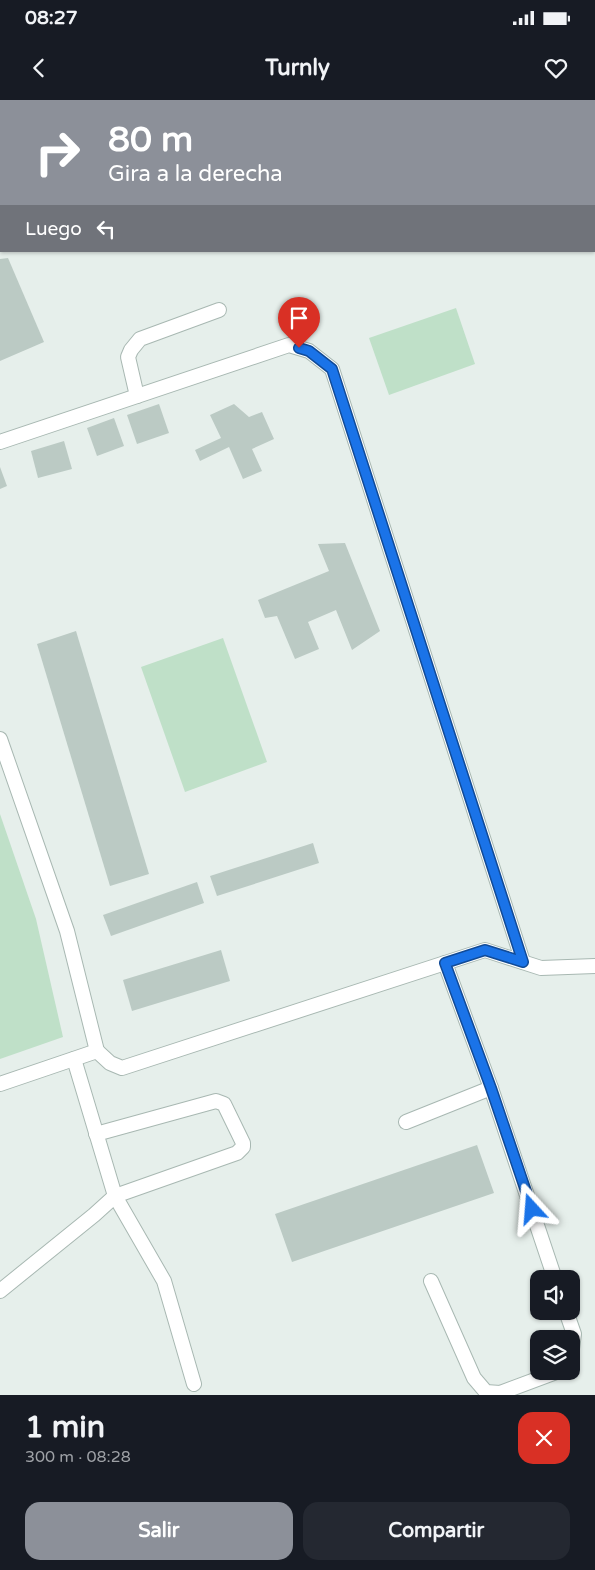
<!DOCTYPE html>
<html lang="es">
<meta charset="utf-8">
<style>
body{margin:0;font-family:"Varela Round",sans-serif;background:#242831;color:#f1f3f6;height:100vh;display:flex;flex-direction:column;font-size:19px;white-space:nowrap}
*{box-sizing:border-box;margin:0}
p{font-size:16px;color:#9ea1a6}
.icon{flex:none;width:28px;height:28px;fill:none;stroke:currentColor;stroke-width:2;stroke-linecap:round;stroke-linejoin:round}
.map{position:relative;height:1295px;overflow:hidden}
.details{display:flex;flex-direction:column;background:#171b24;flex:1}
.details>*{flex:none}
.guide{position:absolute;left:0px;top:0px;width:595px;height:152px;box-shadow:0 1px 4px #0004;background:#8c9099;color:#fff;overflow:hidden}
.fabs{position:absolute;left:530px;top:1170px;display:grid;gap:10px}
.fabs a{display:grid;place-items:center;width:50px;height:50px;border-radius:10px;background:#171b24;box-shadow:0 1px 4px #0004;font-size:25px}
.pin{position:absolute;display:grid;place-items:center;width:42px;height:42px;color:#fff;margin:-51px -21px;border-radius:50% 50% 50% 0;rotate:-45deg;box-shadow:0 0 5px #0007}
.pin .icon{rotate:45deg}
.me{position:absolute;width:55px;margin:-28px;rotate:341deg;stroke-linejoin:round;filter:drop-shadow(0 0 4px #0008)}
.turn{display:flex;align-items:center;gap:18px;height:105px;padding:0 25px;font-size:22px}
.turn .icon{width:65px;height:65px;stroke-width:2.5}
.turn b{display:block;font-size:35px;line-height:42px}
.then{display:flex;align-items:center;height:48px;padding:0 25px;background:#0003;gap:10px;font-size:19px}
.round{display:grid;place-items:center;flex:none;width:52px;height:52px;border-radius:15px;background:#242831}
.head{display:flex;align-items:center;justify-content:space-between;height:85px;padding:0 25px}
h1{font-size:30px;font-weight:700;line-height:38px}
.primary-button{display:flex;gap:10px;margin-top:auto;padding:10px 25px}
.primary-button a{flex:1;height:58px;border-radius:15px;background:#8c9099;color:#fff;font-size:20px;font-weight:700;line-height:58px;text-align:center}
.primary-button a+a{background:#242831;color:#f1f3f6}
.status{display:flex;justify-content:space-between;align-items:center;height:35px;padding:0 25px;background:#171b24;direction:ltr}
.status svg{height:14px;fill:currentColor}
header{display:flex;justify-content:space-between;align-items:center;height:65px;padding:0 25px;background:#171b24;font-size:22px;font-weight:700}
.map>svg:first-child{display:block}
.green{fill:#bfe0c8}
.building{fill:#bbcac4}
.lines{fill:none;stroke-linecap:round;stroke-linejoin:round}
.lane-casing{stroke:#a8b8b2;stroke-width:16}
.lane{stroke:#fff;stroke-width:14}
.route-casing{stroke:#114b97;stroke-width:12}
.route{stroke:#1a73e8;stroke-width:9}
</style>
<div class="status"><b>08:27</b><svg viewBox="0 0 49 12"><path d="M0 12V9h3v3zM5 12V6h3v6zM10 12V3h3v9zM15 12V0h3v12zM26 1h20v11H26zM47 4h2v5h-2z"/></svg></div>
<header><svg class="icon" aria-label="back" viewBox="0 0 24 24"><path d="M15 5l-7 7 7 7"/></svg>Turnly<svg class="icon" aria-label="heart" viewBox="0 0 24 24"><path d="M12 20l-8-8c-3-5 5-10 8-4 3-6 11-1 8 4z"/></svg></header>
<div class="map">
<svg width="595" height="1295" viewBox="0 0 595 1295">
<rect width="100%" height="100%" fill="#e6efeb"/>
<g class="green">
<polygon points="456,208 475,264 389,295 369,238"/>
<polygon points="223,538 267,662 185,692 141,567"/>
<polygon points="0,714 36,819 63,937 0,959"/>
</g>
<g class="building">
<polygon points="8,158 44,242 0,261 0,159"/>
<polygon points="159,304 169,333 137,344 127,315"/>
<polygon points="234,304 249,317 262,312 274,339 252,349 262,371 243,379 229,347 200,361 195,350 221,338 210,315"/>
<polygon points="114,318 124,346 97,356 87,328"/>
<polygon points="64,341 72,369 38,378 31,351"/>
<polygon points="0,367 7,386 0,389"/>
<polygon points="345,443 380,531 352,550 336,510 308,522 319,549 295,559 277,516 265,518 258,500 329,471 318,444"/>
<polygon points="76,531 149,774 110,786 37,544"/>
<polygon points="313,743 319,763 217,796 210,776"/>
<polygon points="197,782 204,803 111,836 103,815"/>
<polygon points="221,850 230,881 132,911 123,880"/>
<polygon points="477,1045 494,1093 292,1162 275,1114"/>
</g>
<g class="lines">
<g class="lane-casing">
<g id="lane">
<polyline points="137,296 128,257 131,250 140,239 219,210"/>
<polyline points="0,342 289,245 309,251 332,269 523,862"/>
<polyline points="0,639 67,831 97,951"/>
<polyline points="445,863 491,988 555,1179"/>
<polyline points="74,959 115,1096 164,1181 194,1284"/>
<polyline points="0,984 97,951 110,963 122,968 485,850 541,868 595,866"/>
<polyline points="406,1022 491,988"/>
<polyline points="431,1181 474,1278 486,1292 500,1293 559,1271"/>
<polyline points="0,1191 94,1115 115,1096 237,1053 243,1047 243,1043 224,1004 216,1001 96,1034"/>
<polyline points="566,1211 574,1234 571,1256"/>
</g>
</g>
<use href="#lane" class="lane"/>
</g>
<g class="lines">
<g class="route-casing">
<polyline id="route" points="299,248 309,251 332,269 523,862 485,850 445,863 491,988 532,1109"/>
</g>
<use href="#route" class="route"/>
</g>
</svg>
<div class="fabs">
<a><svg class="icon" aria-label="sound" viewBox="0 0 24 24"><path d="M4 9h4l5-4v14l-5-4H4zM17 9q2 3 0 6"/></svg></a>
<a><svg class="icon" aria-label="layers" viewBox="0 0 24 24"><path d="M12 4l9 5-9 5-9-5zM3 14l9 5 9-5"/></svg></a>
</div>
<div class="pin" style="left:299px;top:248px;background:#d93025"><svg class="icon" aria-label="arrive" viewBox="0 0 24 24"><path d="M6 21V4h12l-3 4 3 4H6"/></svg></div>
<svg class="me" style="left:532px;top:1109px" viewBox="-20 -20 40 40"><path d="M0-17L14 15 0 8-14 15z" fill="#1a73e8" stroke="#fff" stroke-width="4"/></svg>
<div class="guide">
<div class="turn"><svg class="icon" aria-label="right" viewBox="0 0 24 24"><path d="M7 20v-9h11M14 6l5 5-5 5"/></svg><div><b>80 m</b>Gira a la derecha</div></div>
<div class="then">Luego<svg class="icon" aria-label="left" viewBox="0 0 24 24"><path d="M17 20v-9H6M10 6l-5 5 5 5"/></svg></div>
</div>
</div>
<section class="details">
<div class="head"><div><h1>1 min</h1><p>300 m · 08:28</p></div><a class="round" style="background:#d93025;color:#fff"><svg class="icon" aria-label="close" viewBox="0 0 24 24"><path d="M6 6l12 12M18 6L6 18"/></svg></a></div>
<div class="primary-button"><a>Salir</a><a>Compartir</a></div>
</section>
